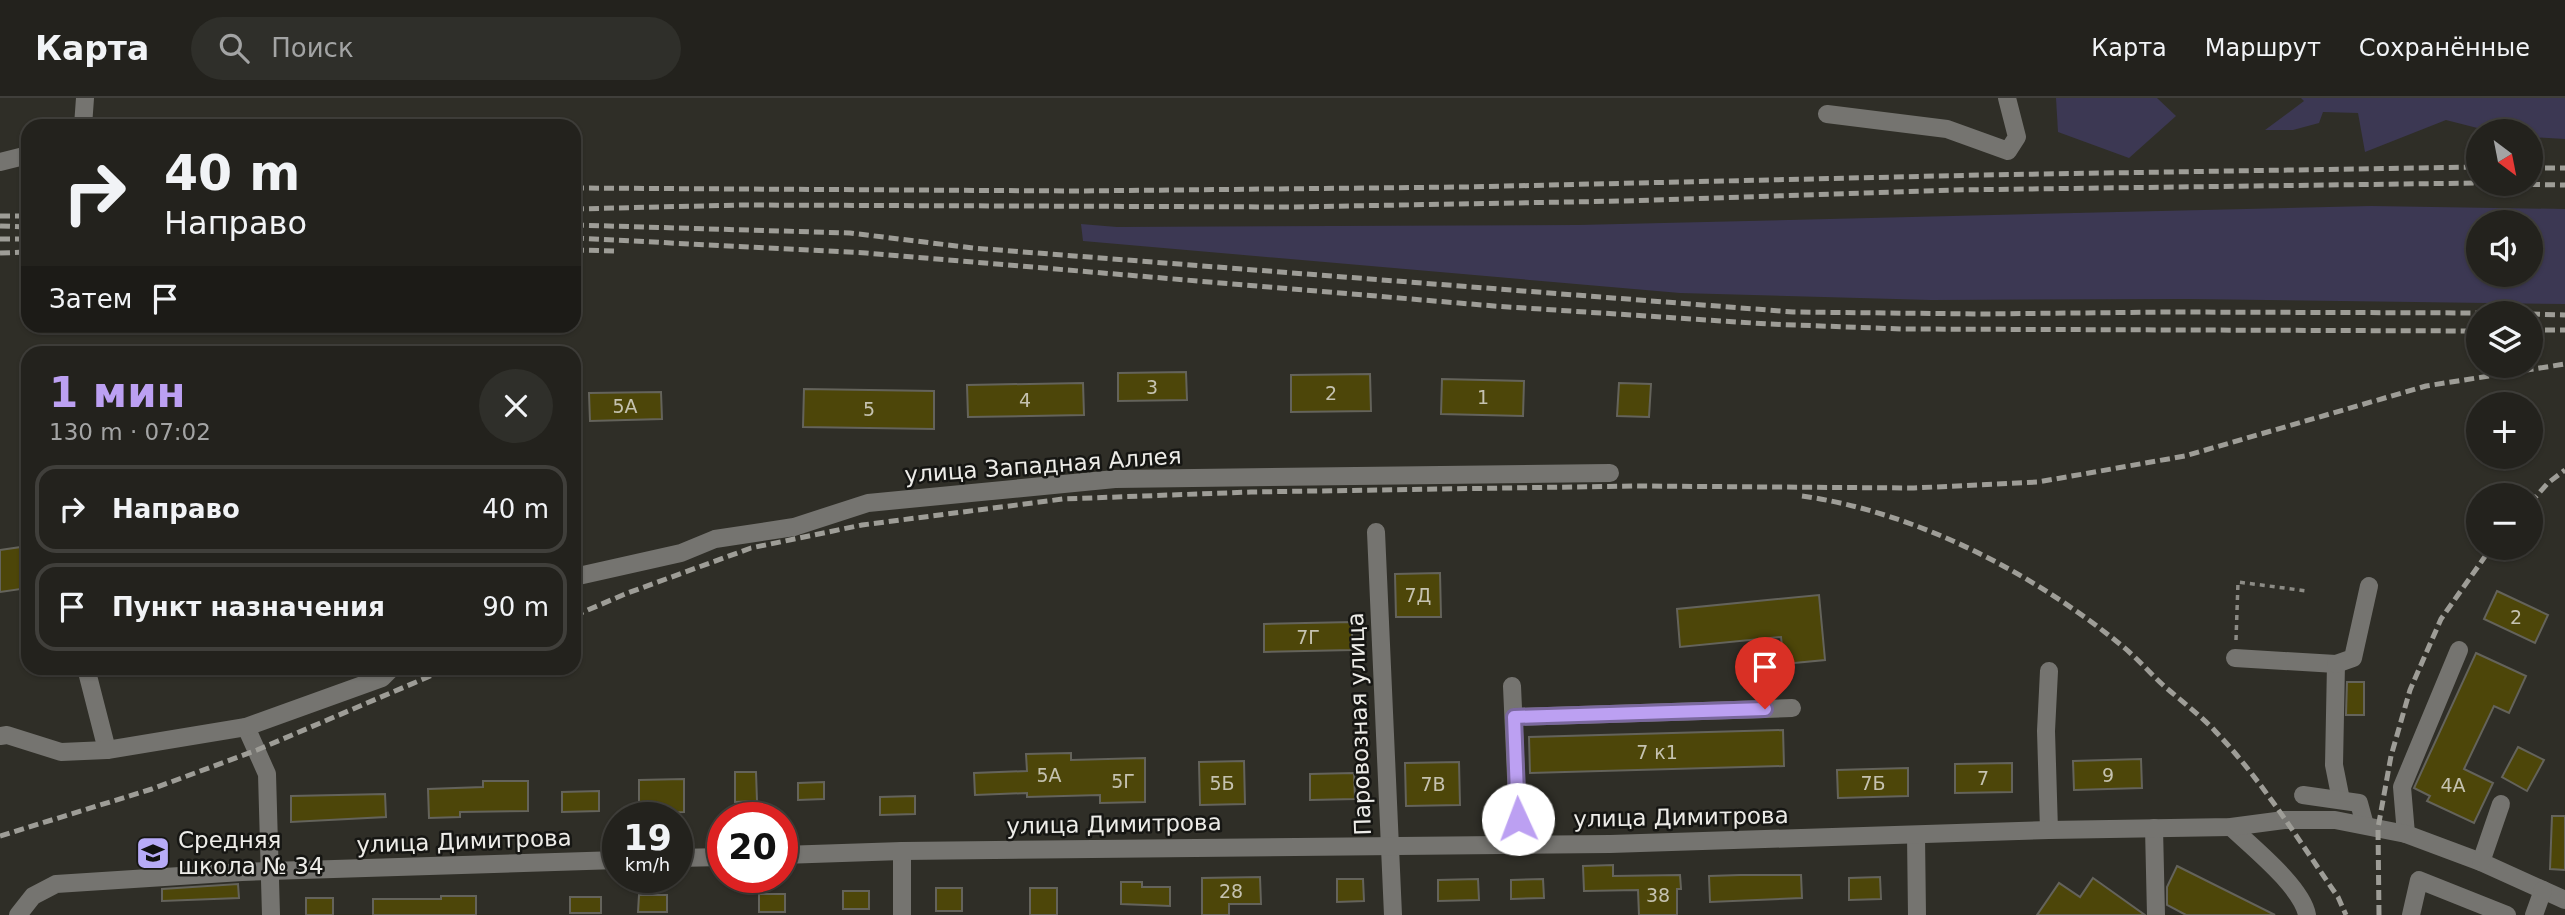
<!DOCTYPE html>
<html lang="ru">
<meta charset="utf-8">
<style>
body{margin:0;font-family:"DejaVu Sans",sans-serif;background:#2f2f2a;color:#f1f3f6;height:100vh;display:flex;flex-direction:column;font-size:26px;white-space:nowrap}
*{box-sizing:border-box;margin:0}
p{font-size:23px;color:#a3a4a4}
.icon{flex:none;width:38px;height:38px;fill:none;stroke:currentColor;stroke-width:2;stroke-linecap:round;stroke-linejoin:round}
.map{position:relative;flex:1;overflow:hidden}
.sheet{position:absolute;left:21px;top:248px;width:560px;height:329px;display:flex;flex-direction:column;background:#23221d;border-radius:21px;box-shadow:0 2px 5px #0004,0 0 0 2px #403f3b}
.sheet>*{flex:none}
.hud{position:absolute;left:21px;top:21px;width:560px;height:214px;border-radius:21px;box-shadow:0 2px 5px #0004,0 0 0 2px #403f3b;background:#23221d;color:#f1f3f6;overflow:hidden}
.needle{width:46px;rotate:148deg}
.fabs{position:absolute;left:2466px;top:21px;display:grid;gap:14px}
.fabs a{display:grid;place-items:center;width:77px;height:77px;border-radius:50%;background:#23221d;box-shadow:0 2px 5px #0004,0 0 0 2px #403f3b;font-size:35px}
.speed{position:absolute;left:602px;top:704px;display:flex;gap:14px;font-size:35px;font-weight:700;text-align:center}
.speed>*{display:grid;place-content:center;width:91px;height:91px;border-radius:50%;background:#23221d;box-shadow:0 2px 5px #0004,0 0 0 2px #403f3b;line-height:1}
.speed small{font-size:18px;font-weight:400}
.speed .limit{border:10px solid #d22;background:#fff;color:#111}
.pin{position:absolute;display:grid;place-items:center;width:60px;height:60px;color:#fff;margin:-72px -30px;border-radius:50% 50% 50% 0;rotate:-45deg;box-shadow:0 0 7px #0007}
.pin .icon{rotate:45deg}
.me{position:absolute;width:77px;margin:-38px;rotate:358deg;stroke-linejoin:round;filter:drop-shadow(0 0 5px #0008)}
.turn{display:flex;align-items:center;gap:24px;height:147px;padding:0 28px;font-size:32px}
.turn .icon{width:91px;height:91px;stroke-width:2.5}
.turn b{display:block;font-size:49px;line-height:60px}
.then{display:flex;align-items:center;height:66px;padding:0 28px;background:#0003;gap:14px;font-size:26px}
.round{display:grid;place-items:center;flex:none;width:74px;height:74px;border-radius:37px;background:#2f2f2a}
.summary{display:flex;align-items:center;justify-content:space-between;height:119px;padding:0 28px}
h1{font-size:42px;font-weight:800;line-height:52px;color:#bca0f2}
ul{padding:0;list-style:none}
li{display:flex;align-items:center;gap:21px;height:88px;margin:0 14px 10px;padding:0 14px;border:4px solid #403f3b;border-radius:21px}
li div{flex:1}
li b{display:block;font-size:26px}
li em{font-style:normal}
header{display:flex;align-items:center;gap:42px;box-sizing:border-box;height:98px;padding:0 35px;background:#23221d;border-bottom:2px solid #403f3b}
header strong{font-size:33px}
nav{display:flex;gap:38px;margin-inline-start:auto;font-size:24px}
.search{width:490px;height:63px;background:#2f2f2a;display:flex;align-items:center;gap:18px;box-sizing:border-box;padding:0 24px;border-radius:38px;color:#a3a4a4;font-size:26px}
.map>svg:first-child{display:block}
.green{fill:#3c3853;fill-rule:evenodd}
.building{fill:#4d4609;stroke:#64635b;stroke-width:2}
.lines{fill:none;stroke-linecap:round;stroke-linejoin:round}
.path{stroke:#8c8b85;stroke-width:3.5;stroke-dasharray:5 5;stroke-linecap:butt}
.minor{stroke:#757470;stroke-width:18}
.rail{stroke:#9e9d97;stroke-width:5;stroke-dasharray:10 5;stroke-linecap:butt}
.route-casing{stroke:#7a689d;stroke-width:18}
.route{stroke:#bca0f2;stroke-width:12}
.labels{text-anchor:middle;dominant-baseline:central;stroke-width:5;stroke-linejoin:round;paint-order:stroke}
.number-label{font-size:19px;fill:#c5c2b0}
.street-label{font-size:23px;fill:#edece8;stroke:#161613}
.poi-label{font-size:23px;fill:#edece8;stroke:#161613;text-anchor:start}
</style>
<header>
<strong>Карта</strong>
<div class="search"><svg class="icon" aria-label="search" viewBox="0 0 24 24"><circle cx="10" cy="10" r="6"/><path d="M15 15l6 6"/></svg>Поиск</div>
<nav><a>Карта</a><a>Маршрут</a><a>Сохранённые</a></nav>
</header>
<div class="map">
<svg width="2565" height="817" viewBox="0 0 2565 817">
<rect width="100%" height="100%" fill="#2f2e27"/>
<g class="green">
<polygon points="2056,0 2157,0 2176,18 2129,60 2058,34"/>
<polygon points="2301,0 2565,0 2565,41 2531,39 2530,33 2489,33 2446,22 2365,54 2358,15 2323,14 2319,25 2293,32 2265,32 2304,3"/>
<path d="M2371 108 2565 111V206L2186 201 1931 202 1680 195 1083 143 1081 126 1117 129 1578 127ZM2478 124H2530V177H2478Z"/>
</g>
<g class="building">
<polygon points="1186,274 1187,302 1118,303 1118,275"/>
<polygon points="1370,276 1371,313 1291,314 1291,277"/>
<polygon points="1442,281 1524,283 1523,318 1441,316"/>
<polygon points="1083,285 1084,317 968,319 967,287"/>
<polygon points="1619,285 1651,286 1649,319 1617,318"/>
<polygon points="804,291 934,293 934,331 803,329"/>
<polygon points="661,294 662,321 590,323 589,295"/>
<polygon points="28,448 28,490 0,494 0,452"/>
<polygon points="1440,475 1441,519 1396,519 1395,476"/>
<polygon points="2497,493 2548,517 2535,545 2484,521"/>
<polygon points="1819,497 1825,562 1784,566 1781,539 1680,549 1677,511"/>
<polygon points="1352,524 1352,552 1264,554 1264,526"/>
<polygon points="2476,555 2526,578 2509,615 2494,608 2464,671 2493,685 2474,725 2427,703 2430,698 2414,690"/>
<polygon points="2347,584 2364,584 2364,617 2346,617"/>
<polygon points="1783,632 1784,668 1530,675 1529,639"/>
<polygon points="2518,649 2544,662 2527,693 2502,679"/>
<polygon points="1071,655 1071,662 1145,660 1145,704 1100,705 1100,697 1027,699 1027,695 975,697 974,675 1027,673 1026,656"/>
<polygon points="2141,661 2142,690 2074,692 2073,663"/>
<polygon points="1244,663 1245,706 1200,707 1199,664"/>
<polygon points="1459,664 1460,707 1406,708 1405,665"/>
<polygon points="2012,665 2012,694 1955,695 1955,666"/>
<polygon points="1908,670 1908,698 1838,700 1837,672"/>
<polygon points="735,674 756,674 757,703 735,704"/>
<polygon points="1354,675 1355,701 1310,702 1310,676"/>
<polygon points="684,681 684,714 639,715 639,682"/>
<polygon points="483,683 528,683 528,713 460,714 460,719 429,720 428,691 483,689"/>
<polygon points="824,684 824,701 798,702 798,685"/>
<polygon points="599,693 599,713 562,714 562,694"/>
<polygon points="385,696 386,719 291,724 291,698"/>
<polygon points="915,698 915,716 880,717 880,699"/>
<polygon points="2552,718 2565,718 2565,772 2550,771"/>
<polygon points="1613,767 1613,778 1680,777 1681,791 1677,791 1677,817 1639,817 1638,792 1584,793 1583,768"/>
<polygon points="2177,768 2275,817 2186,817 2167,807 2167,789"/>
<polygon points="1740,777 1801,777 1802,800 1710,804 1709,778"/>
<polygon points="1260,779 1261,806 1229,806 1229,817 1202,817 1202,780"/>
<polygon points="1880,779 1881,801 1849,802 1849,780"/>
<polygon points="2093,780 2145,817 2037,817 2059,785 2080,799"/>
<polygon points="1337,781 1363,781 1364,803 1337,804"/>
<polygon points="1478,781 1479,802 1438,803 1438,782"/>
<polygon points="1543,781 1544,800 1511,801 1511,782"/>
<polygon points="1121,784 1142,784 1142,789 1170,789 1170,808 1121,806"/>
<polygon points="238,786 239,800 162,803 162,791"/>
<rect x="936" y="790" width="26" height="23"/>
<rect x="1030" y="790" width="27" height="27"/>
<rect x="843" y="793" width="26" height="18"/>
<rect x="759" y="796" width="26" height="18"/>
<polygon points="639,797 667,797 667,814 638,814"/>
<polygon points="441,798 476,798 476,817 373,817 373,801 441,801"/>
<rect x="570" y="799" width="31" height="16"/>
<rect x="306" y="800" width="27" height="17"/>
</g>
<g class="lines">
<polyline class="path" points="2236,542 2238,484 2307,493"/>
<g class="minor">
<polyline points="1827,16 1947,31 2008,53 2017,39 2007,0"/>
<polyline points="83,28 85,0"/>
<polyline points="0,64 28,57"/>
<polyline points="1376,434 1393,817"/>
<polyline points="574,479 681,455 715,441 794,429 868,405 1115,381 1610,375"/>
<polyline points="2235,560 2336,566 2334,667 2341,702"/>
<polyline points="2336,566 2353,560 2369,488"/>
<polyline points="86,570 107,652"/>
<polyline points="1512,588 1519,747"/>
<polyline points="1514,619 1792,610"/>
<polyline points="246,629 267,676 271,817"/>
<polyline points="0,638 7,637 61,654 107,652 246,629 382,580 392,570"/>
<polyline points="2303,697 2359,705 2365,727"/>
<path d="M2231 729C2252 749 2302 789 2307 817"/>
<polyline points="2154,730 2156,817"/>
<polyline points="2049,732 2046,633 2049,573"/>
<polyline points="2406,736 2402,689 2459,552"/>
<polyline points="1916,737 1917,817"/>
<polyline points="902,753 902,817"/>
<polyline points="782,757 902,753 1610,746 2049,732 2231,729 2284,722 2335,722 2406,736 2481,764 2565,802"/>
<polyline points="677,760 723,759"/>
<polyline points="2481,764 2501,706"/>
<polyline points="18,817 33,798 56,786 242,774 618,762"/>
<polyline points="2411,817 2419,782 2507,817"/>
<polyline points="2534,817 2543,792"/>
</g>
<g class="rail">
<polyline points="2530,70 2565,70"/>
<polyline points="2500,86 2565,87"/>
<polyline points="574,90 1076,93 1465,89 1982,77 2478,69"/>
<polyline points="574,111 741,107 1291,109 1624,103 1953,92 2478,85"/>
<polyline points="0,118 28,118"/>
<polyline points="574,127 850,135 973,150 1793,214 1982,216 2169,214 2494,215"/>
<polyline points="0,128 28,129"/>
<polyline points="574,140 866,155 1494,208 1768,226 1902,231 2478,233"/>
<polyline points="0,141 28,141"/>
<polyline points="574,152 615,153"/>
<polyline points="0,155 28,154"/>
<polyline points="2530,216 2565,217"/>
<polyline points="2530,232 2565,232"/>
<path d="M1802 398C1916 414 2033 475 2121 547 2136 559 2149 574 2163 587 2180 602 2199 616 2215 633 2262 682 2299 743 2338 799L2346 817"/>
<polyline points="2530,405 2548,385 2565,372"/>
<polyline points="574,518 625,496 751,450 862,427 1063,401 1251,394 1635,388 1914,390 2038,384 2185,358 2426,288 2565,266"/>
<polyline points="0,738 152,691 257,652 449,570"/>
<polyline points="2379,817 2378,730 2391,658 2410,592 2441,521 2491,450"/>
</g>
</g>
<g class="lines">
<g class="route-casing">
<polyline id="route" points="1518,721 1514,619 1765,611"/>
</g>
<use href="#route" class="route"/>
</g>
<defs>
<g id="school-square" transform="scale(1.75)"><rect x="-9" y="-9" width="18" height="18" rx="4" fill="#b7abf8" stroke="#161613"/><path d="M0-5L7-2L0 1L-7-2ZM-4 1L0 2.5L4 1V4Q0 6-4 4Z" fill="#111"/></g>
</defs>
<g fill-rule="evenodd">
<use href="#school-square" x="153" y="755"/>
</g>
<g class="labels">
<g class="number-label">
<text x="1152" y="289">3</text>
<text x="1331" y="295">2</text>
<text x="1483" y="299">1</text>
<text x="1025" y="302">4</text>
<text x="625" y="308">5А</text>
<text x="869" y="311">5</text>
<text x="1418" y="497">7Д</text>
<text x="2516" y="519">2</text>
<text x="1308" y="539">7Г</text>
<text x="1657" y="654">7 к1</text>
<text x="1049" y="677">5А</text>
<text x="2108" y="677">9</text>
<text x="1983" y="680">7</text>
<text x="1123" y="683">5Г</text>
<text x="1222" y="685">5Б</text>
<text x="1873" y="685">7Б</text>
<text x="1433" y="686">7В</text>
<text x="2453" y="687">4А</text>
<text x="1231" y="793">28</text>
<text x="1658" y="797">38</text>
</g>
<g class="street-label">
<text transform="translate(1043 367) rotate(-4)">улица Западная Аллея</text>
<text transform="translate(1359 626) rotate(-92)">Паровозная улица</text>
<text transform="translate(1681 719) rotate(-1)">улица Димитрова</text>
<text transform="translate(1114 726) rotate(-1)">улица Димитрова</text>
<text transform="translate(464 743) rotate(-2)">улица Димитрова</text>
</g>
<g class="poi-label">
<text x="178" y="742">Средняя<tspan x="178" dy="26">школа № 34</tspan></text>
</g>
</g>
</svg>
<div class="fabs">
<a><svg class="needle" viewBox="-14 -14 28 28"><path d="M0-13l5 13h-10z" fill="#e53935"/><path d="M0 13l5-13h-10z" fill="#a3a4a4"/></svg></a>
<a><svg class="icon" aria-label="sound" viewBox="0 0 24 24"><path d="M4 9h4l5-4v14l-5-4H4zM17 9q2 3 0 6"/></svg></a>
<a><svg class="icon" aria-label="layers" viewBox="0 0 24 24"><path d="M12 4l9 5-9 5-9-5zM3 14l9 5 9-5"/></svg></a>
<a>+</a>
<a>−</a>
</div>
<div class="speed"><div>19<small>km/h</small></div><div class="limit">20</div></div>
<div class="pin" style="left:1765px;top:611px;background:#d93025"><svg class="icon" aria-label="arrive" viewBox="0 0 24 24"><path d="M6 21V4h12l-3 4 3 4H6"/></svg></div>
<svg class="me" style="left:1518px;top:721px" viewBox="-20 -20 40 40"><circle r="19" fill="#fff"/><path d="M0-13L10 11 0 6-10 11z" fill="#bca0f2"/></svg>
<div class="hud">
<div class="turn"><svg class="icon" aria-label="right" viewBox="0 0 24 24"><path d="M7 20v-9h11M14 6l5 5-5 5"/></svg><div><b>40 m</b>Направо</div></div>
<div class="then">Затем<svg class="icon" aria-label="arrive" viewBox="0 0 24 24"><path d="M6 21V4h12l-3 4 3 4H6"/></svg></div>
</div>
<section class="sheet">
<div class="summary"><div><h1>1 мин</h1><p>130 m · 07:02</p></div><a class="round"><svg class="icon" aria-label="close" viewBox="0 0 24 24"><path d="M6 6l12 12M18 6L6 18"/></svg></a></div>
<ul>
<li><svg class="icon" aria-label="right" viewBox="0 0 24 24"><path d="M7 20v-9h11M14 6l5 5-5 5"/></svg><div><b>Направо</b></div><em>40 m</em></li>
<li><svg class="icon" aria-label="arrive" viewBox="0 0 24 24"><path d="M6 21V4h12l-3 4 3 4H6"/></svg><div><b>Пункт назначения</b></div><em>90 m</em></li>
</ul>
</section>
</div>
